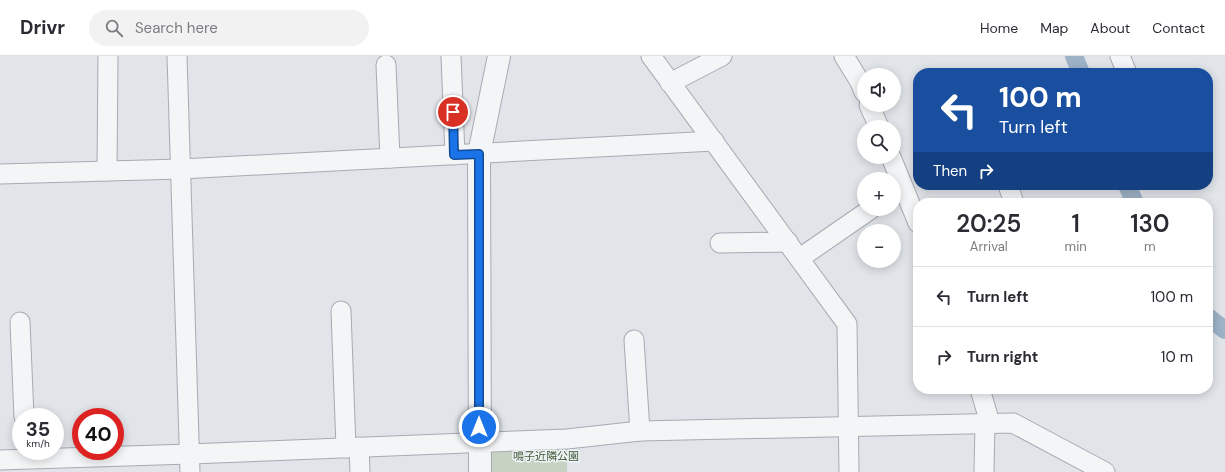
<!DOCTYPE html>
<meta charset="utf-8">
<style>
body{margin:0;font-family:"DM Sans","Noto Sans JP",sans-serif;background:#f2f2f3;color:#2b2b33;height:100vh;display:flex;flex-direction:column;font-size:15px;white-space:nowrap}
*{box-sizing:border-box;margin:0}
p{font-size:13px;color:#7c7c81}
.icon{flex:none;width:22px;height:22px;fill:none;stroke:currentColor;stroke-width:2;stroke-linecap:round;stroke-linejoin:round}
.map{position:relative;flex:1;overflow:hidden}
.details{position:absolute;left:913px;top:142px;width:300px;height:196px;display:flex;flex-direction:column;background:#fff;border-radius:16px;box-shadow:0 2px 10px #0003}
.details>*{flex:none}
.banner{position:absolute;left:913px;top:12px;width:300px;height:122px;border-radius:16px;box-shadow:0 2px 10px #0003;background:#1a4fa0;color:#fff;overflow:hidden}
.controls{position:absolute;left:857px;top:12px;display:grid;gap:8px}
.controls a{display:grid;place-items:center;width:44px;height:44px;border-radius:50%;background:#fff;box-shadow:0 2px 10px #0003;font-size:20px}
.speed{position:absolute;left:12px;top:352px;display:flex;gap:8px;font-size:20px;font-weight:700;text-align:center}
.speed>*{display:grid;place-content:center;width:52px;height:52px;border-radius:50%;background:#fff;box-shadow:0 2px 10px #0003;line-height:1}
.speed small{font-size:10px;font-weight:400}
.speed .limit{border:6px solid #d22;background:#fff;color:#111}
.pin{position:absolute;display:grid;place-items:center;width:34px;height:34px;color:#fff;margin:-17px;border:2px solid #fff;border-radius:50%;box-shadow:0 1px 4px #0007}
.me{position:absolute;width:44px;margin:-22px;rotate:0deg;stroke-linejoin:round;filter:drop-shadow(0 0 3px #0008)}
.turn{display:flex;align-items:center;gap:14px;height:84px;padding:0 20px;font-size:18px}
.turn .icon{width:52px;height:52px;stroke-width:2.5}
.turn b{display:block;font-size:28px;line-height:34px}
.then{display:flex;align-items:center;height:38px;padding:0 20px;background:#0003;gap:8px;font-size:15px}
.eta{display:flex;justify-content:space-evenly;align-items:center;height:68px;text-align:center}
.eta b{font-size:24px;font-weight:600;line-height:28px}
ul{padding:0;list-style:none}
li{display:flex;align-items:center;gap:12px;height:60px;padding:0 20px;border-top:1px solid #e1e1e2}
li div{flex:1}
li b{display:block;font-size:15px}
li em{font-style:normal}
header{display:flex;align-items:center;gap:24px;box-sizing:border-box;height:56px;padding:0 20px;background:#fff;border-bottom:1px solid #e1e1e2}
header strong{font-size:19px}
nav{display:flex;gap:22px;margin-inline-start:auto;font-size:14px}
.search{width:280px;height:36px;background:#f2f2f3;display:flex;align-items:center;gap:10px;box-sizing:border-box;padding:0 14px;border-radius:22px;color:#7c7c81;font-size:15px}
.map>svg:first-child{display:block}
.green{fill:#c7d2c3}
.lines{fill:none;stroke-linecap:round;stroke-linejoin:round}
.canal{stroke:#9eb2c6;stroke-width:18}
.minor-casing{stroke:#a6abb3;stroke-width:21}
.tertiary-casing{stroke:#a6abb3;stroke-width:24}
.minor{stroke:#f3f5f7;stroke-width:19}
.tertiary{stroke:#f3f5f7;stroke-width:22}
.route-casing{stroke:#114b97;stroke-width:10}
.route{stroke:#1a73e8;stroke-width:7}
.labels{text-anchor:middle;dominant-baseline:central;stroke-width:3;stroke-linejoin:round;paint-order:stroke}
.park-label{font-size:11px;fill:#3f5a38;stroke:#f0f3f6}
</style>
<header>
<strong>Drivr</strong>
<div class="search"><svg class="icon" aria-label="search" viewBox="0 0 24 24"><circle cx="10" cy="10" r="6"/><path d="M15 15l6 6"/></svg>Search here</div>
<nav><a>Home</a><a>Map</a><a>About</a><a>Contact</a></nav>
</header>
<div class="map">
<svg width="1225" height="416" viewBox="0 0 1225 416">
<rect width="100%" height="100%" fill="#e1e4e9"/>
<polygon class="green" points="567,383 567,416 480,416 479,386"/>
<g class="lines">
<g class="canal">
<polyline points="1074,0 1081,17"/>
<polyline points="1127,129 1135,147"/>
<polyline points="1208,261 1225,274"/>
</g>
<g class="minor-casing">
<g id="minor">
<polyline points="177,0 190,416"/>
<polyline points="451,0 455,99"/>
<polyline points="651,0 847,268 849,416"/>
<polyline points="844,0 860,26 864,36"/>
<polyline points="1120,0 1127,17"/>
<polyline points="386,9 390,102"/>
<polyline points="670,27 722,0"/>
<polyline points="869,49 879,71"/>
<polyline points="891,101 918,167"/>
<polyline points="107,115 108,0"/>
<polyline points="0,118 181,113 714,85"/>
<polyline points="1008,129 1014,147"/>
<polyline points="720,187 788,186"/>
<polyline points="800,202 871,153"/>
<polyline points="341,255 346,392"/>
<polyline points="20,266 24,361"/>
<polyline points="634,284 640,375"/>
<polyline points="980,333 990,367"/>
<polyline points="359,391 360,416"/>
<polyline points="0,404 190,398 567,383 640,375 1013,367 1105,416"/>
<polyline points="984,416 985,367"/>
</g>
</g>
<g class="tertiary-casing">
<polyline id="tertiary" points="480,416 479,98 499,0"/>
</g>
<use href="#minor" class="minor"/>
<use href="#tertiary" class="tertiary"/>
</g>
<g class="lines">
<g class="route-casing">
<polyline id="route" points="453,56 454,99 479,98 479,371"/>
</g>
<use href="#route" class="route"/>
</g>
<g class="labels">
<g class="park-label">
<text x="546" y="400">鳴子近隣公園</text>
</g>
</g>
</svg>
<div class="controls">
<a><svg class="icon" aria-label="sound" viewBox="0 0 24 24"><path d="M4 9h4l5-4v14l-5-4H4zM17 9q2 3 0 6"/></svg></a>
<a><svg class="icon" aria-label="search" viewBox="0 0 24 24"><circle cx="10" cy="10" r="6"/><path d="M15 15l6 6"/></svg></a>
<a>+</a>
<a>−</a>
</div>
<div class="speed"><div>35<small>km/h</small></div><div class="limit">40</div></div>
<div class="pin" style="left:453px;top:56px;background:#d93025"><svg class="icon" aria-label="arrive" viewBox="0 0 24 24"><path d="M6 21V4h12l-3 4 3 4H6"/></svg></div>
<svg class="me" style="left:479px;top:371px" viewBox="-20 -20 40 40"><circle r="17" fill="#1a73e8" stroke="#fff" stroke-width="3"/><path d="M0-11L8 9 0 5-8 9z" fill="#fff"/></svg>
<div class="banner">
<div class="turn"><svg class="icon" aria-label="left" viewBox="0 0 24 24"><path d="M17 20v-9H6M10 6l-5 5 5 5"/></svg><div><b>100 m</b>Turn left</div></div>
<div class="then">Then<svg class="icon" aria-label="right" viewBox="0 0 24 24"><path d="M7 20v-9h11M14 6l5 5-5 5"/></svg></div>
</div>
<section class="details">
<div class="eta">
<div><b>20:25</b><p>Arrival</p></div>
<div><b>1</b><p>min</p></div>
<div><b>130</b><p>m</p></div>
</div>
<ul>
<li><svg class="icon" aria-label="left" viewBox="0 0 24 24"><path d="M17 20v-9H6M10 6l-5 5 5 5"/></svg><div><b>Turn left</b></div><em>100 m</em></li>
<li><svg class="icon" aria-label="right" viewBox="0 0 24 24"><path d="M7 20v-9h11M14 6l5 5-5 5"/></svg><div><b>Turn right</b></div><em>10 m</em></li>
</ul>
</section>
</div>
